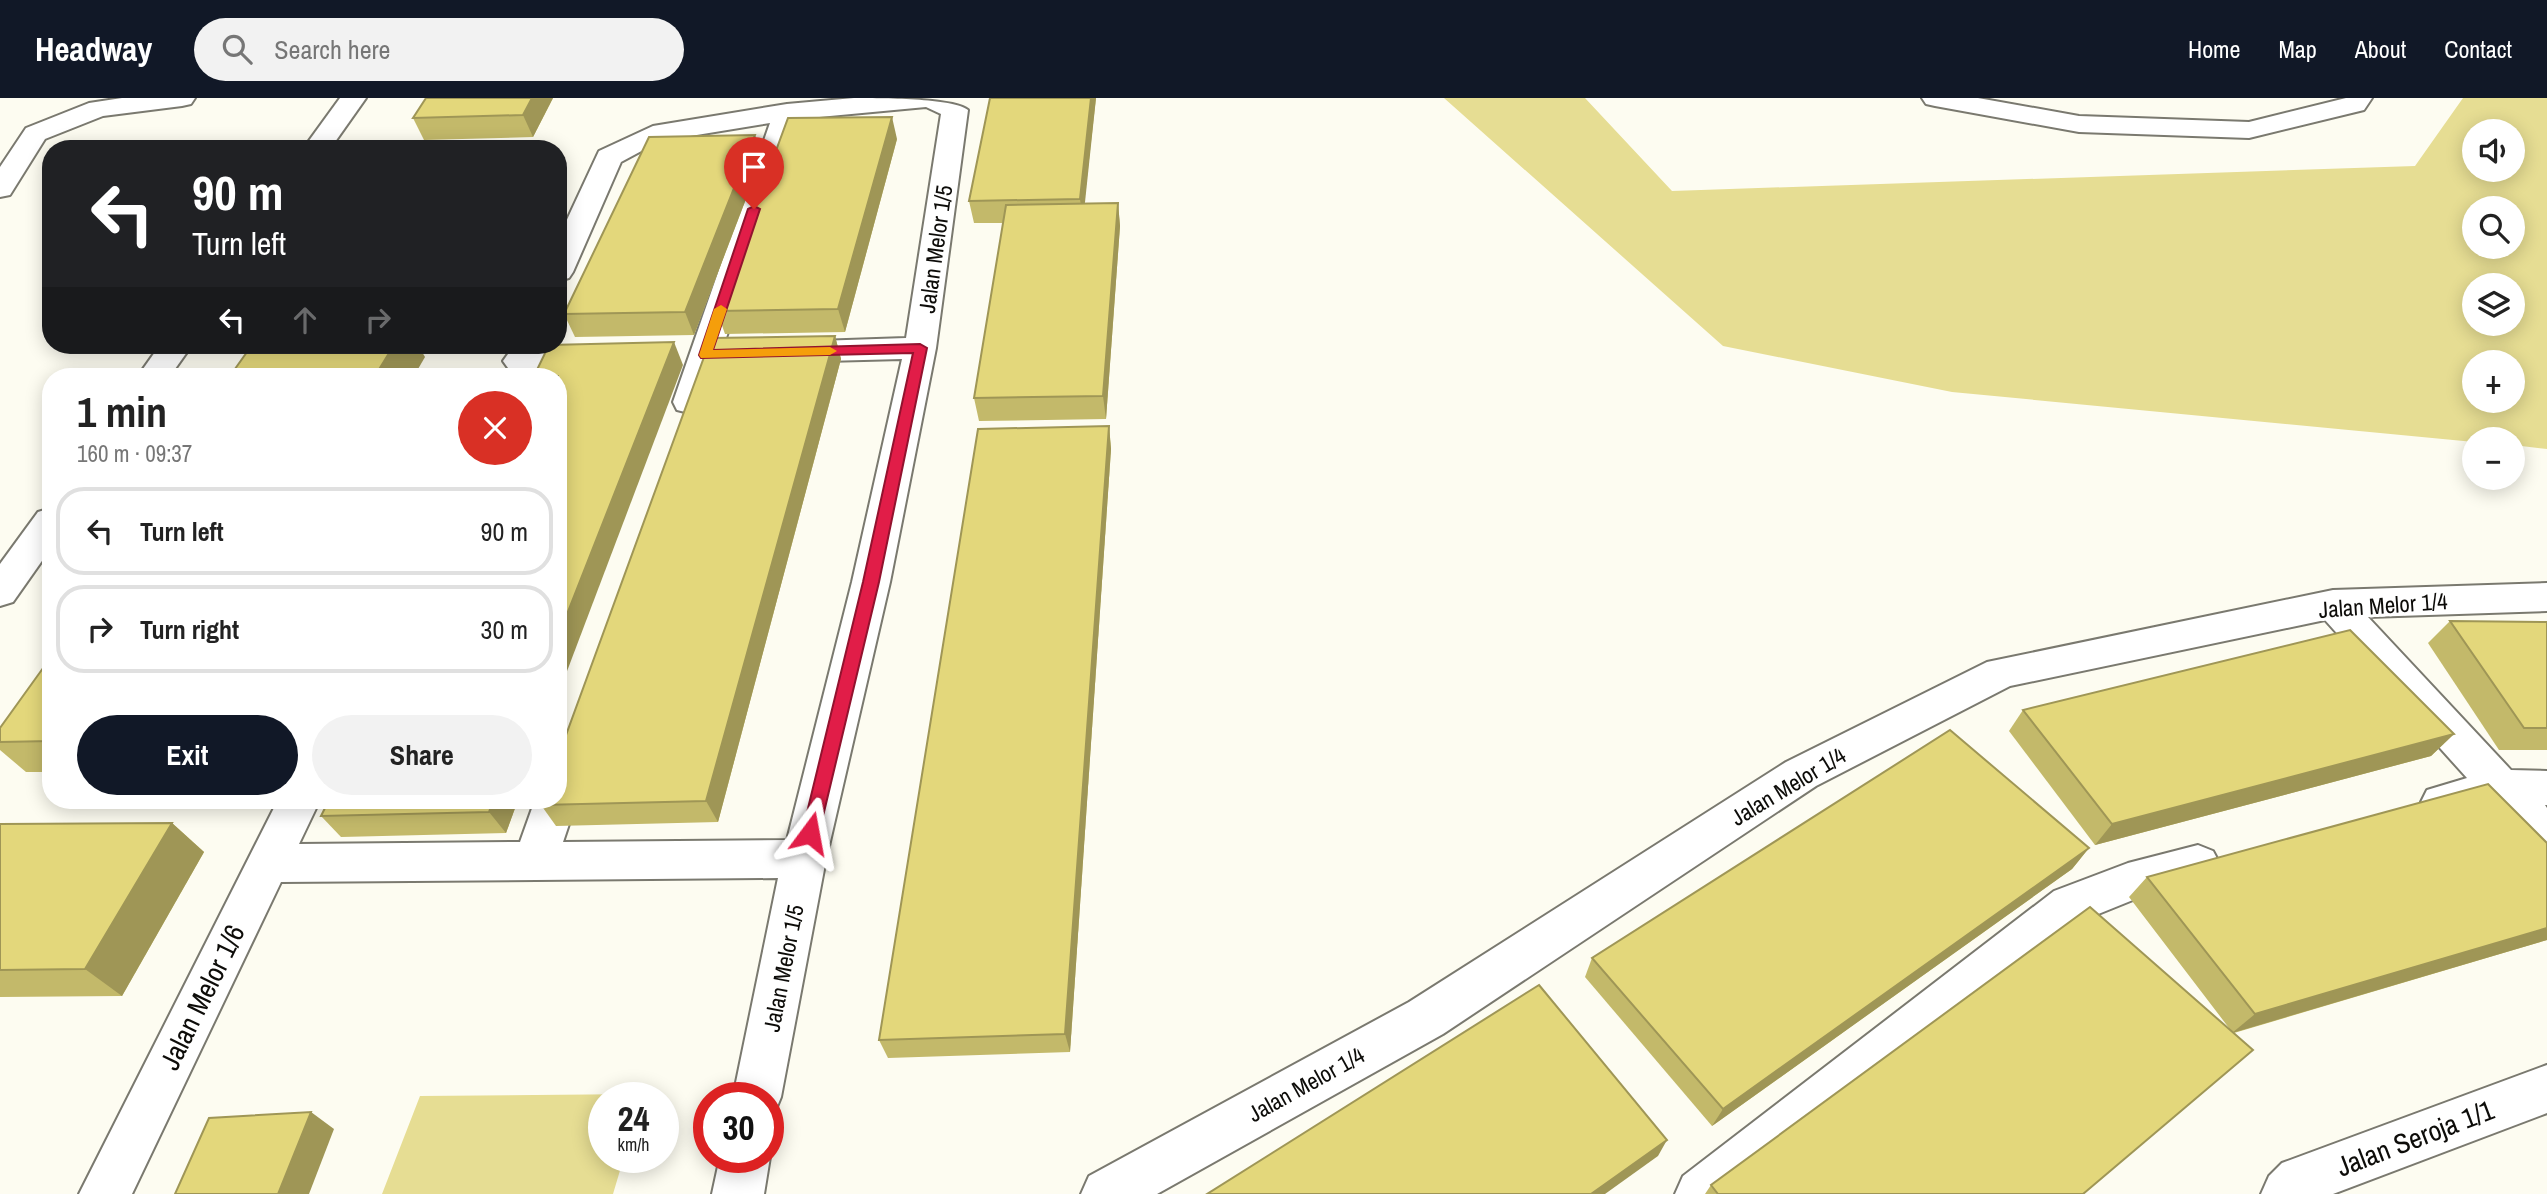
<!DOCTYPE html>
<meta charset="utf-8">
<style>
body{margin:0;font-family:"Archivo Narrow",sans-serif;background:#f2f2f2;color:#222;height:100vh;display:flex;flex-direction:column;font-size:26px;white-space:nowrap}
*{box-sizing:border-box;margin:0}
p{font-size:23px;color:#767676}
.icon{flex:none;width:38px;height:38px;fill:none;stroke:currentColor;stroke-width:2;stroke-linecap:round;stroke-linejoin:round}
.map{position:relative;flex:1;overflow:hidden}
.panel{position:absolute;left:42px;top:270px;width:525px;height:441px;display:flex;flex-direction:column;background:#fff;border-radius:28px;box-shadow:0 4px 18px #0003}
.panel>*{flex:none}
.banner{position:absolute;left:42px;top:42px;width:525px;height:214px;border-radius:28px;box-shadow:0 4px 18px #0003;background:#202124;color:#fff;overflow:hidden}
.fabs{position:absolute;left:2462px;top:21px;display:grid;gap:14px}
.fabs a{display:grid;place-items:center;width:63px;height:63px;border-radius:50%;background:#fff;box-shadow:0 4px 18px #0003;font-size:35px}
.speed{position:absolute;left:588px;top:984px;display:flex;gap:14px;font-size:35px;font-weight:700;text-align:center}
.speed>*{display:grid;place-content:center;width:91px;height:91px;border-radius:50%;background:#fff;box-shadow:0 4px 18px #0003;line-height:1}
.speed small{font-size:18px;font-weight:400}
.speed .limit{border:10px solid #d22;background:#fff;color:#111}
.pin{position:absolute;display:grid;place-items:center;width:60px;height:60px;color:#fff;margin:-72px -30px;border-radius:50% 50% 50% 0;rotate:-45deg;box-shadow:0 0 7px #0007}
.pin .icon{rotate:45deg}
.me{position:absolute;width:77px;margin:-38px;rotate:13deg;stroke-linejoin:round;filter:drop-shadow(0 0 5px #0008)}
.turn{display:flex;align-items:center;gap:24px;height:147px;padding:0 35px;font-size:32px}
.turn .icon{width:91px;height:91px;stroke-width:2.5}
.turn b{display:block;font-size:49px;line-height:60px}
.lanes{display:flex;align-items:center;height:66px;padding:0 35px;background:#0003;justify-content:center;gap:35px;direction:ltr}
.lanes .off{opacity:.35}
.round{display:grid;place-items:center;flex:none;width:74px;height:74px;border-radius:37px;background:#f2f2f2}
.headline{display:flex;align-items:center;justify-content:space-between;height:119px;padding:0 35px}
h1{font-size:42px;font-weight:800;line-height:52px}
.cta{display:flex;gap:14px;margin-top:auto;padding:14px 35px}
.cta a{flex:1;height:80px;border-radius:42px;background:#111827;color:#fff;font-size:28px;font-weight:800;line-height:80px;text-align:center}
.cta a+a{background:#f2f2f2;color:#222}
ul{padding:0;list-style:none}
li{display:flex;align-items:center;gap:21px;height:88px;margin:0 14px 10px;padding:0 21px;border:4px solid #e0e0e0;border-radius:28px}
li div{flex:1}
li b{display:block;font-size:26px}
li em{font-style:normal}
header{display:flex;align-items:center;gap:42px;box-sizing:border-box;height:98px;padding:0 35px;background:#111827;color:#fff}
header strong{font-size:33px}
nav{display:flex;gap:38px;margin-inline-start:auto;font-size:24px}
.search{width:490px;height:63px;background:#f2f2f2;display:flex;align-items:center;gap:18px;box-sizing:border-box;padding:0 24px;border-radius:38px;color:#767676;font-size:26px}
.map>svg:first-child{display:block}
.green{fill:#e6dd93;fill-rule:evenodd}
.lines{fill:none;stroke-linecap:round;stroke-linejoin:round}
.minor-casing{stroke:#7a796f;stroke-width:4}
.minor{fill:#fff;fill-rule:evenodd}
.wall{fill:#c3b96a}
.shaded-wall{fill:#9f9656}
.building{fill:#e3d77b;stroke:#9f9656;stroke-width:2}
.route{fill:#e11d48;stroke:#92132f;stroke-width:2}
.slow{fill:#f59e0b}
.labels{text-anchor:middle;dominant-baseline:central;stroke-width:6;stroke-linejoin:round;paint-order:stroke}
.street-label{font-size:23px;fill:#0d0c09;stroke:#fff}
.near-street-label{font-size:28px;fill:#0d0c09;stroke:#fff}
</style>
<header>
<strong>Headway</strong>
<div class="search"><svg class="icon" aria-label="search" viewBox="0 0 24 24"><circle cx="10" cy="10" r="6"/><path d="M15 15l6 6"/></svg>Search here</div>
<nav><a>Home</a><a>Map</a><a>About</a><a>Contact</a></nav>
</header>
<div class="map">
<svg width="2547" height="1096" viewBox="0 0 2547 1096">
<rect width="100%" height="100%" fill="#fdfcf1"/>
<g class="green">
<path d="M1444 0H1585L1672 93 2415 68 2463 0H2547V351L2513 347V341H2474V344L1952 294 1723 248ZM2474 33H2513V72H2474ZM2474 110H2513V149H2474ZM2474 187H2513V226H2474ZM2474 264H2513V303H2474Z"/>
<polygon points="642,996 641,999 604,999 604,1059 624,1059 613,1096 382,1096 420,998"/>
</g>
<g class="lines">
<g class="minor-casing">
<g id="minor">
<polygon points="122,0 195,0 191,6 182,8 103,18 45,41 10,97 0,99 0,69 26,30 89,5"/>
<polygon points="340,0 366,0 330,51 303,51"/>
<path d="M854 0C879 0 954 0 968 12L936 250 890 484 826 761 781 999 774 1016 768 1018V999H733L778 780 281 784 132 1096H79L278 702H320L299 746 520 744 535 702H558V685L571 690 577 702 563 744 787 742 852 484 902 261 787 264 776 261 771 254 776 247 787 244 906 240 941 16 926 9 798 21 705 304 701 312 689 315 677 312 673 304 770 25 660 43 621 64 573 174 569 180 558 183V141L599 53 653 28 787 6Z"/>
<polygon points="1922,0 1978,0 2079,18 2249,24 2346,0 2372,0 2364,12 2249,40 2079,34 1935,8 1926,6"/>
<polygon points="160,247 192,247 170,278 138,278"/>
<polygon points="594,251 605,254 610,261 605,268 594,271 519,273 508,270 503,263 508,256 519,253"/>
<polygon points="51,410 51,450 13,504 0,508 0,466 38,414"/>
<polygon points="2547,485 2547,513 2368,519 2511,672 2547,673 2547,707 2545,707 2547,710 2547,757 2532,752 2493,709 2442,722 2427,716 2421,704 2427,692 2467,680 2325,522 2010,588 1816,688 1443,936 1157,1096 1081,1096 1089,1078 1409,904 1786,664 1987,564 2333,492"/>
<polygon points="2198,747 2213,753 2220,766 2213,779 2133,802 2086,821 1742,1096 1675,1096 1683,1078 2054,793 2128,765"/>
<polygon points="2547,967 2547,1015 2333,1096 2261,1096 2269,1078 2282,1065"/>
<polygon points="768,1055 770,1059 764,1096 712,1096 720,1059 768,1059"/>
</g>
</g>
<use href="#minor" class="minor"/>
</g>
<g class="wall">
<polygon points="553,0 533,39 424,42 413,20"/>
<polygon points="990,0 1096,0 1084,106 1118,105 1120,128 1106,321 979,323 974,300 1003,125 974,125 969,103"/>
<polygon points="897,41 845,234 725,236 717,213"/>
<polygon points="762,59 694,237 575,239 564,216"/>
<polygon points="835,238 841,261 718,724 556,728 541,707"/>
<polygon points="1109,328 1111,351 1070,954 888,960 879,942"/>
<polygon points="2450,523 2547,524 2547,652 2499,652 2428,545"/>
<polygon points="51,559 51,674 26,674 0,652 0,630"/>
<polygon points="2023,612 2454,636 2431,658 2095,747 2009,633"/>
<polygon points="329,702 518,702 506,735 341,739 321,718"/>
<polygon points="172,725 204,754 122,898 0,899 0,726"/>
<polygon points="2547,745 2547,842 2234,935 2083,1096 1705,1096 1711,1087 2229,930 2129,799 2147,779"/>
<polygon points="2089,750 2072,771 1712,1028 1585,879 1592,860"/>
</g>
<g class="shaded-wall">
<polygon points="532,0 553,0 533,39 523,17"/>
<polygon points="1091,0 1096,0 1083,123 1080,101"/>
<polygon points="892,19 897,41 845,234 838,211"/>
<polygon points="755,37 762,59 694,237 685,214"/>
<polygon points="1118,105 1120,128 1106,321 1103,298"/>
<polygon points="835,238 841,261 718,724 706,703"/>
<polygon points="674,244 683,267 558,597 558,539"/>
<polygon points="394,247 418,247 425,259 414,278 375,278"/>
<polygon points="1109,328 1111,351 1070,954 1065,936"/>
<polygon points="2454,636 2431,658 2095,747 2112,726"/>
<polygon points="494,702 518,702 506,735 489,714"/>
<polygon points="172,725 204,754 122,898 85,871"/>
<polygon points="2089,750 2072,771 1712,1028 1723,1011"/>
<polygon points="2547,830 2547,842 2232,935 2255,916"/>
<polygon points="311,1014 334,1031 309,1096 278,1096"/>
<polygon points="1667,1042 1658,1058 1605,1096 1591,1096"/>
</g>
<g class="building">
<polygon points="426,0 532,0 523,17 413,20"/>
<polygon points="990,0 1091,0 1080,101 969,103"/>
<polygon points="892,19 838,211 717,213 788,20"/>
<polygon points="755,37 685,214 564,216 649,39"/>
<polygon points="507,45 504,51 401,51 403,48"/>
<polygon points="1118,105 1103,298 974,300 1006,107"/>
<polygon points="835,238 706,703 541,707 543,702 558,702 558,659 711,240"/>
<polygon points="674,244 558,539 558,278 534,278 549,247"/>
<polygon points="252,247 394,247 375,278 230,278"/>
<polygon points="1109,328 1065,936 879,942 978,331"/>
<polygon points="2450,523 2547,524 2547,630 2524,630"/>
<polygon points="2350,532 2454,636 2112,726 2023,612"/>
<polygon points="51,559 51,643 0,644 0,630"/>
<polygon points="1950,632 2089,750 1723,1011 1592,860"/>
<polygon points="2488,686 2547,745 2547,830 2255,916 2147,779"/>
<polygon points="329,702 494,702 489,714 321,718"/>
<polygon points="172,725 85,871 0,872 0,726"/>
<polygon points="2090,809 2253,952 2083,1096 1718,1096 1711,1087"/>
<polygon points="1539,887 1667,1042 1591,1096 1207,1096"/>
<polygon points="311,1014 278,1096 175,1096 209,1020"/>
</g>
<polygon class="route" points="754,108 760,111 713,252 920,246 927,250 879,484 819,735 817,741 810,743 804,741 802,735 863,484 913,255 701,260 699,257 748,111"/>
<polygon class="slow" points="721,207 727,211 713,252 830,249 837,253 830,257 701,260 699,257 714,211"/>
<g class="labels">
<g class="street-label">
<text transform="translate(935 151) rotate(-82)">Jalan Melor 1/5</text>
<text transform="translate(2383 507) rotate(-4)">Jalan Melor 1/4</text>
<text transform="translate(1788 688) rotate(-31)">Jalan Melor 1/4</text>
<text transform="translate(783 870) rotate(-79)">Jalan Melor 1/5</text>
<text transform="translate(1306 986) rotate(-29)">Jalan Melor 1/4</text>
</g>
<g class="near-street-label">
<text transform="translate(202 899) rotate(-64)">Jalan Melor 1/6</text>
<text transform="translate(2415 1040) rotate(-21)">Jalan Seroja 1/1</text>
</g>
</g>
</svg>
<div class="fabs">
<a><svg class="icon" aria-label="sound" viewBox="0 0 24 24"><path d="M4 9h4l5-4v14l-5-4H4zM17 9q2 3 0 6"/></svg></a>
<a><svg class="icon" aria-label="search" viewBox="0 0 24 24"><circle cx="10" cy="10" r="6"/><path d="M15 15l6 6"/></svg></a>
<a><svg class="icon" aria-label="layers" viewBox="0 0 24 24"><path d="M12 4l9 5-9 5-9-5zM3 14l9 5 9-5"/></svg></a>
<a>+</a>
<a>−</a>
</div>
<div class="speed"><div>24<small>km/h</small></div><div class="limit">30</div></div>
<div class="pin" style="left:754px;top:111px;background:#d93025"><svg class="icon" aria-label="arrive" viewBox="0 0 24 24"><path d="M6 21V4h12l-3 4 3 4H6"/></svg></div>
<svg class="me" style="left:810px;top:735px" viewBox="-20 -20 40 40"><path d="M0-17L14 15 0 8-14 15z" fill="#e11d48" stroke="#fff" stroke-width="4"/></svg>
<div class="banner">
<div class="turn"><svg class="icon" aria-label="left" viewBox="0 0 24 24"><path d="M17 20v-9H6M10 6l-5 5 5 5"/></svg><div><b>90 m</b>Turn left</div></div>
<div class="lanes"><svg class="icon" aria-label="left" viewBox="0 0 24 24"><path d="M17 20v-9H6M10 6l-5 5 5 5"/></svg><svg class="icon off" aria-label="ahead" viewBox="0 0 24 24"><path d="M12 20V5M6 11l6-6 6 6"/></svg><svg class="icon off" aria-label="right" viewBox="0 0 24 24"><path d="M7 20v-9h11M14 6l5 5-5 5"/></svg></div>
</div>
<section class="panel">
<div class="headline"><div><h1>1 min</h1><p>160 m · 09:37</p></div><a class="round" style="background:#d93025;color:#fff"><svg class="icon" aria-label="close" viewBox="0 0 24 24"><path d="M6 6l12 12M18 6L6 18"/></svg></a></div>
<ul>
<li><svg class="icon" aria-label="left" viewBox="0 0 24 24"><path d="M17 20v-9H6M10 6l-5 5 5 5"/></svg><div><b>Turn left</b></div><em>90 m</em></li>
<li><svg class="icon" aria-label="right" viewBox="0 0 24 24"><path d="M7 20v-9h11M14 6l5 5-5 5"/></svg><div><b>Turn right</b></div><em>30 m</em></li>
</ul>
<div class="cta"><a>Exit</a><a>Share</a></div>
</section>
</div>
